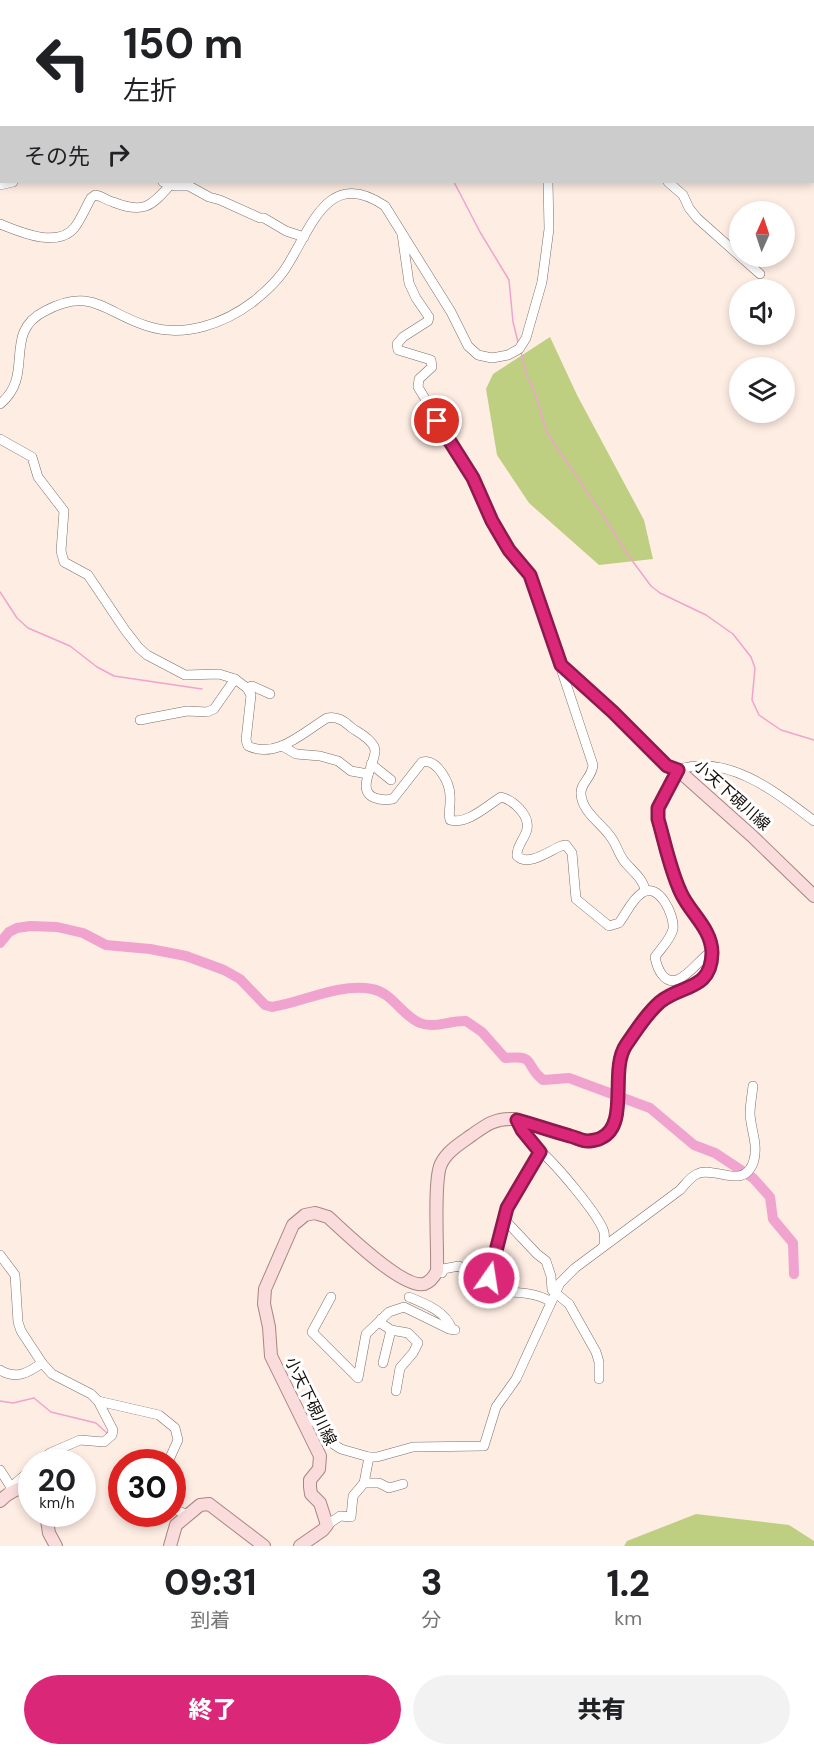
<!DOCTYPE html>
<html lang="ja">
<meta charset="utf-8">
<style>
body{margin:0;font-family:"DM Sans","Noto Sans JP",sans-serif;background:#f2f2f2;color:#202124;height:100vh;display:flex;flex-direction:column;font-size:22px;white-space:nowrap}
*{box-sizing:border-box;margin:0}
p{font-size:20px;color:#757577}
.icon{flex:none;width:33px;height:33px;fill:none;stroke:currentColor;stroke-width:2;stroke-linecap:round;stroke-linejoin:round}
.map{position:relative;height:1546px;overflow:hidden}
.side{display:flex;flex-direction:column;background:#fff;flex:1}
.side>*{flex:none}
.hud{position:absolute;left:0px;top:0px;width:814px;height:183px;box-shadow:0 3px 9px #0003;background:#fff;color:#202124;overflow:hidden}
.needle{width:39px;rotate:3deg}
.tools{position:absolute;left:729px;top:201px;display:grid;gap:12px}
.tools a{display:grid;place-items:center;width:66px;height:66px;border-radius:50%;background:#fff;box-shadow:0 3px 9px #0003;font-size:30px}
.speed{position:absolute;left:18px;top:1449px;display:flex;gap:12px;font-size:30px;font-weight:700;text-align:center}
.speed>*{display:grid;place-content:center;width:78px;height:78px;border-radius:50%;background:#fff;box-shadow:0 3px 9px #0003;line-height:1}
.speed small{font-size:15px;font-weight:400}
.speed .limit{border:9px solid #d22;background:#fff;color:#111}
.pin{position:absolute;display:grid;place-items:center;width:51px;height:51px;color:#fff;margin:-26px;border:3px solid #fff;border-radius:50%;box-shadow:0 2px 6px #0007}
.me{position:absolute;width:66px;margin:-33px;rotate:13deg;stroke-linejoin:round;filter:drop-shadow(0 0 4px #0008)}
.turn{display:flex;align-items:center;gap:21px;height:126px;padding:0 24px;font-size:27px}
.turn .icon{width:78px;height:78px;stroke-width:2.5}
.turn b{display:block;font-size:42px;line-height:51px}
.then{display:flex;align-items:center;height:57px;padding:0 24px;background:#0003;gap:12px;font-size:22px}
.eta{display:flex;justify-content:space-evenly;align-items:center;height:102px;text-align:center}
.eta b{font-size:36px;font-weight:800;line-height:42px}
.cta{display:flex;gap:12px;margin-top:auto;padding:12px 24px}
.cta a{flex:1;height:69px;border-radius:36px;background:#db2777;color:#fff;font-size:24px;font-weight:800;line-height:69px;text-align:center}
.cta a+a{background:#f2f2f2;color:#202124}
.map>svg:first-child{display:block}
.green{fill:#becf82}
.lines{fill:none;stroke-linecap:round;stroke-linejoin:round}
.stream{stroke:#f0a3cf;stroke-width:1.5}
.river{stroke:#f0a3cf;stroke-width:10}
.minor-casing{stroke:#7d6f66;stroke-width:10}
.major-casing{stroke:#a88483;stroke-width:14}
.minor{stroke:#fff;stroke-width:9}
.major{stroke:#fadcdc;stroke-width:12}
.route-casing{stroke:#8e194d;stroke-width:15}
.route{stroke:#db2777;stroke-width:10}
.labels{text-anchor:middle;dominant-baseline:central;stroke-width:6;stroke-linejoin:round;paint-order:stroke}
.street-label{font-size:16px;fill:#140e0b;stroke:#fff}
</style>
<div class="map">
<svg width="814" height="1546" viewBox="0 0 814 1546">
<rect width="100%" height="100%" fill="#feede3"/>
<g class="green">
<polygon points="550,337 577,395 644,520 653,559 599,565 529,503 497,455 486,389 493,374"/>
<polygon points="696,1514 789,1525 814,1541 814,1546 624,1546 627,1541"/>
</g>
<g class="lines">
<g class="stream">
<polyline points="387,0 387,2"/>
<polyline points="454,182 480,232 509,280 513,322 518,342"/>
<polyline points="521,352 526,374 534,390 547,433 603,515 628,555 651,586 660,593 706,615 733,634 751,657 755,668 752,700 759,715 781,730 814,740"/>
<polyline points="0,592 17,618 28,628 70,646 97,667 114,676 202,689"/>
<polyline points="0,1401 13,1403 34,1398 51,1412 96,1423 107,1433"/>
</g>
<path class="river" d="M0 943 9 932 17 928 30 926 57 927 83 933 106 945 150 949 186 956 224 970 240 979 265 1005 272 1007C304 1002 338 983 372 989 393 993 401 1015 420 1023 435 1029 450 1020 466 1021L482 1032 505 1058C538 1055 523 1064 543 1080L569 1078 650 1108 694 1145 715 1153 753 1178 770 1197 773 1219 793 1243 794 1274"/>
<g class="minor-casing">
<g id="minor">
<polyline points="531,0 532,2"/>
<polyline points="692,2 693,0"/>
<polyline points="0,99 2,102"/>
<polyline points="163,182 175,186 189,186 209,197 220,200 260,218 264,218 286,231 304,237"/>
<polyline points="668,182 683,195 689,208 697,218 760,274"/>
<polyline points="0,185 13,182"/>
<path d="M0 224C20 232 58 249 75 227 81 219 86 207 91 198L95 195C102 196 106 200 113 202 143 214 151 207 171 184"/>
<path d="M402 234 409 283 416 298 429 317 428 321 403 337 397 344 398 350 431 360 432 367 419 379 418 387 473 478 492 521 509 550 530 575 593 765C592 778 580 783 581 794 582 812 601 823 610 836 616 843 618 853 624 861 631 870 644 879 645 891"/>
<path d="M0 404C36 375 1 333 45 311 92 286 105 313 147 326 184 338 224 324 254 301 264 293 275 283 283 272 310 234 325 165 385 206L451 312 468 346 478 355 492 358 508 355 519 349 526 338 542 282 549 229 548 182"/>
<path d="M0 439 32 457 38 477 64 511 61 551 64 562 88 575 125 630 139 648 147 655 185 675 219 674 235 679 247 688 251 695 246 740 248 746C277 759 302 733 327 718 338 716 344 721 352 728 359 733 375 741 375 751 375 764 355 791 375 798 381 800 387 800 393 799L422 762C437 758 450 783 450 796 451 804 448 812 450 820 467 825 488 805 501 797 513 800 530 815 527 829 525 839 516 846 517 856 528 867 549 851 561 846L566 845 572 853 576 899 609 926 619 923C626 914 632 899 642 893 658 881 675 915 673 929 671 939 661 948 655 957 657 968 664 986 679 979 691 973 700 959 712 951"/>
<polyline points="563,667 613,712 667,766 678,770"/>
<polyline points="247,688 252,686 270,694"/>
<polyline points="140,720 187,711 207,712 214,709 235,679"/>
<polyline points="282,746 296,754 320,756 338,761 351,771 368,774"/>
<polyline points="371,764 391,780"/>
<path d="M680 769C729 754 777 793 814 821"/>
<path d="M517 1120 522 1130 540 1151 507 1208 490 1271 489 1278 494 1291C512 1292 537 1292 551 1302"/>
<path d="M540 1151C555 1163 599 1215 604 1232 605 1236 604 1242 604 1246"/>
<polyline points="504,1219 537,1254 546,1261 551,1276 552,1290 569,1304 596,1352 599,1362 599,1379"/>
<polyline points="0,1255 15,1275 18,1322 21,1331 42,1363 52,1374 91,1394 98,1401 113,1430 112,1435 104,1442 80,1440 50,1453 39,1462"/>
<polyline points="442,1273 443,1269 459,1266 474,1276 489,1276"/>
<polyline points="331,1297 312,1332 358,1378 366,1334 389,1312 404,1307 449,1329 455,1330"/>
<path d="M409 1297C426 1304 445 1311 452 1329"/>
<polyline points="381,1319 382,1324 391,1330 383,1363"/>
<polyline points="391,1330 408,1333 418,1343 413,1353 400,1368 396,1391"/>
<path d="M0 1370C16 1380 28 1373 42 1363"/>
<polyline points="98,1401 159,1415 175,1428 178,1440 168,1462"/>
<path d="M303 1422 309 1420 315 1422 330 1442 341 1449 369 1457H377L413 1447 484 1446 496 1407 516 1379 560 1283 575 1268 680 1190C685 1185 690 1177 697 1174 715 1165 745 1192 754 1160 758 1144 751 1130 750 1114 750 1105 752 1095 753 1086"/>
<polyline points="0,1470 11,1487"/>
<polyline points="364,1483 369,1457"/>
<polyline points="9,1492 11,1487 32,1469"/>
<polyline points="172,1508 188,1515"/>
<polyline points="327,1525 340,1516 351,1517 353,1496 364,1483 379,1483 389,1488 403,1484"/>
</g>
</g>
<g class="major-casing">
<g id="major">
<path d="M0 1501C8 1493 20 1486 32 1488"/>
<polyline points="46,1514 49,1533 56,1546"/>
<polyline points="170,1546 176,1525 200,1505 209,1504 264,1546"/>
<path d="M300 1546 323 1530 327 1525 320 1503 311 1494 310 1487V1480L319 1469 320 1456 271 1356 269 1327 264 1304 265 1289 293 1225 305 1215 315 1213 328 1217C344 1231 402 1289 424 1284 430 1282 434 1277 437 1271 438 1249 433 1180 441 1164 447 1151 461 1143 472 1135 486 1125 495 1118 514 1119 531 1124 549 1130 566 1135 573 1137 581 1141 588 1141 591 1141 599 1139 601 1138 630 1124 609 1069 626 1045 636 1030 646 1013 660 1002 683 984 711 991 712 953 712 929 690 913 681 893 670 870 665 843 658 819V808L678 770 752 836 814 896"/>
</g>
</g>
<use href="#minor" class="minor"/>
<use href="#major" class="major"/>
</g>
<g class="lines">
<g class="route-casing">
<path id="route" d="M437 421 473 478 492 521 509 550 530 575 561 665 613 712 667 766 678 770 658 808V819C665 843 670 870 681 893 690 913 712 929 712 953 711 991 682 984 660 1002 646 1014 636 1031 626 1045 609 1070 630 1125 601 1138 598 1140 590 1141 587 1141 582 1141 575 1137 570 1136 552 1131 535 1125 517 1120L522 1130 540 1152 507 1208 489 1278"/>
</g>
<use href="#route" class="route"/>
</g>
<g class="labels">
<g class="street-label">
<text transform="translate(732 795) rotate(42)">小天下硯川線</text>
<text transform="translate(311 1401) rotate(64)">小天下硯川線</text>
</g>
</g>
</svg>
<div class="tools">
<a><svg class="needle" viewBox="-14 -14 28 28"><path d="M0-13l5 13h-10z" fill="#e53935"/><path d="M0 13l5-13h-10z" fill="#757577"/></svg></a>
<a><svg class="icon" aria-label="sound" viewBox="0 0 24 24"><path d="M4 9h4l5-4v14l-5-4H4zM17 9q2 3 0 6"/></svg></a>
<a><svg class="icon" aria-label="layers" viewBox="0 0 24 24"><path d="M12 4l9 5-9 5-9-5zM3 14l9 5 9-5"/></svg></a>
</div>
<div class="speed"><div>20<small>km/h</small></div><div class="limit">30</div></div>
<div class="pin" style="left:437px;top:421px;background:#d93025"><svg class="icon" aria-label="arrive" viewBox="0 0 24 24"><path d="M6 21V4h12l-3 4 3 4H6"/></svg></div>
<svg class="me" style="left:489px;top:1278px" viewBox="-20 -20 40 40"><circle r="17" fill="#db2777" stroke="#fff" stroke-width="3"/><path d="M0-11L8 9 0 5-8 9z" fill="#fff"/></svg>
<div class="hud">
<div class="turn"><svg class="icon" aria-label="left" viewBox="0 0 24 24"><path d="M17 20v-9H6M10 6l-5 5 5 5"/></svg><div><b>150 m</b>左折</div></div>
<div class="then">その先<svg class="icon" aria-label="right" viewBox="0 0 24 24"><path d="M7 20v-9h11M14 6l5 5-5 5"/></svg></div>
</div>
</div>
<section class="side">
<div class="eta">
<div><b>09:31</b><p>到着</p></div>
<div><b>3</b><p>分</p></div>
<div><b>1.2</b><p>km</p></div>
</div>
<div class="cta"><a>終了</a><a>共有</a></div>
</section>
